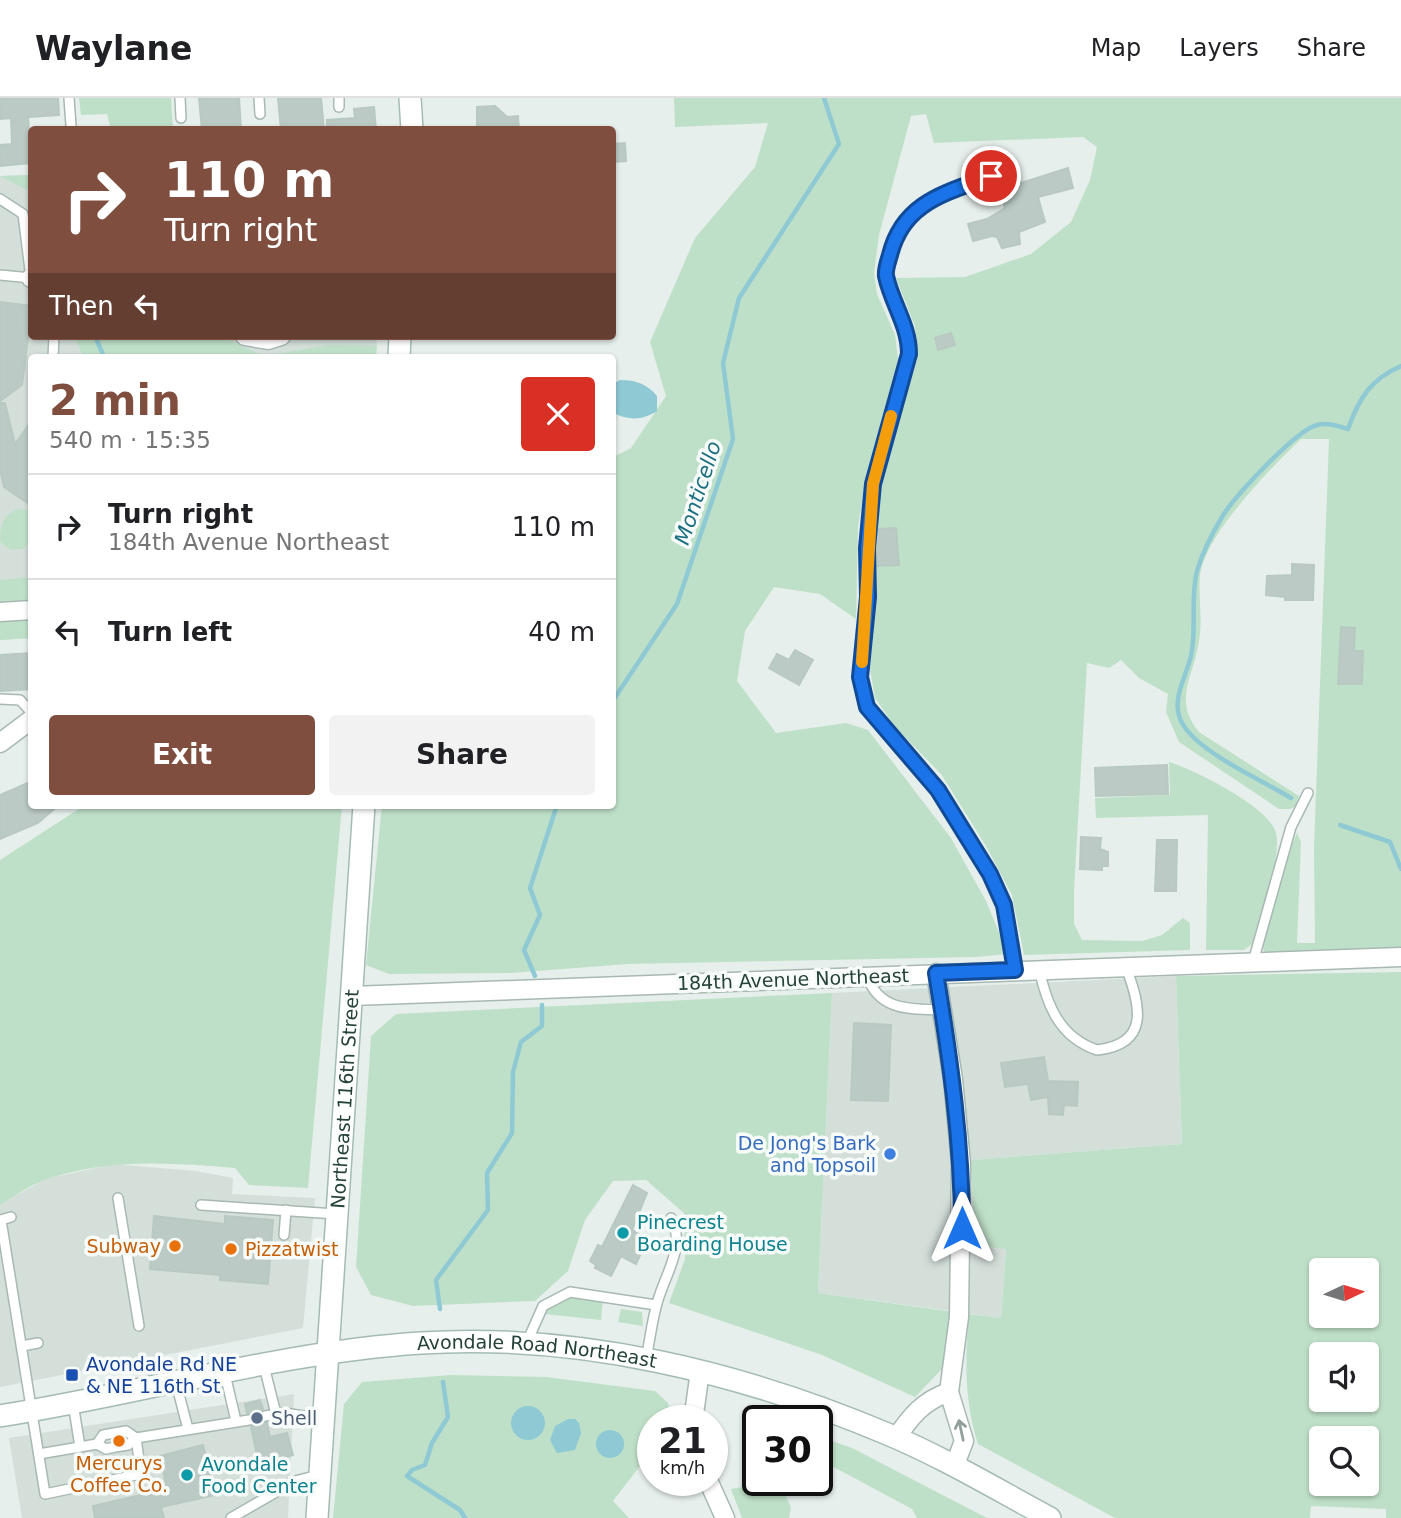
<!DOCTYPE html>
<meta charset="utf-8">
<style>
body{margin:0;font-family:"DejaVu Sans",sans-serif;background:#f2f2f2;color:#202124;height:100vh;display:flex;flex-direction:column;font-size:26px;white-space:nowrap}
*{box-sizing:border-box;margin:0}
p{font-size:23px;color:#757577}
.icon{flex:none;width:38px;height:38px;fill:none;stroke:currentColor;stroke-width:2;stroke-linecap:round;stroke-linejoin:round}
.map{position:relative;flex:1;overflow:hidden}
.sheet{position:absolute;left:28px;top:256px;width:588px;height:455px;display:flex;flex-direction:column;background:#fff;border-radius:7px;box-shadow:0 2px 5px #0004}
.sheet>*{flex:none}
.top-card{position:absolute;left:28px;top:28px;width:588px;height:214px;border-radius:7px;box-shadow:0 2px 5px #0004;background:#7f4e3f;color:#fff;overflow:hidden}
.needle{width:46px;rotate:86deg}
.controls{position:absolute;left:1309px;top:1160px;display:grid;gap:14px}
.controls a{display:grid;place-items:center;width:70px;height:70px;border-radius:7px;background:#fff;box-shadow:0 2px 5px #0004;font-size:35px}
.speed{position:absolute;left:637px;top:1307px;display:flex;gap:14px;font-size:35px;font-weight:700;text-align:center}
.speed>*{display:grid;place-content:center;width:91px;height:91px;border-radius:50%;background:#fff;box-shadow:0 2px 5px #0004;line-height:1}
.speed small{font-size:18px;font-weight:400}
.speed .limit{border:4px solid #111;border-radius:10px;background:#fff;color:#111}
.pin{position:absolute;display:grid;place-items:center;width:60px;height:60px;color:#fff;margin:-30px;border:4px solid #fff;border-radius:50%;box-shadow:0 2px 7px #0007}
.me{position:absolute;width:77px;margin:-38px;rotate:0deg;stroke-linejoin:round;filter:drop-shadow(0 0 5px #0008)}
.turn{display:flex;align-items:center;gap:24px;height:147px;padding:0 21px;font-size:32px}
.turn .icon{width:91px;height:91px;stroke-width:2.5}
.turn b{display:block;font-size:49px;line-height:60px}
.then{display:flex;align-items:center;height:66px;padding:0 21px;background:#0003;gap:14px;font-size:26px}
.round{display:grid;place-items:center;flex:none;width:74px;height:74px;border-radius:7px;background:#f2f2f2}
.headline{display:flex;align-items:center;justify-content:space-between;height:119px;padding:0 21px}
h1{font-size:42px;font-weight:600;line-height:52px;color:#7f4e3f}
.action{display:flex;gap:14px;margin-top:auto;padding:14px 21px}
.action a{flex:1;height:80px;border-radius:7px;background:#7f4e3f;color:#fff;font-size:28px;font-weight:600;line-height:80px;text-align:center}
.action a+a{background:#f2f2f2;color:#202124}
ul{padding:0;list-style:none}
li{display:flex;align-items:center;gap:21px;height:105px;padding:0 21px;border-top:2px solid #e0e0e0}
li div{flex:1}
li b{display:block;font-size:26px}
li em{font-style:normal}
header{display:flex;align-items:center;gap:42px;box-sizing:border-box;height:98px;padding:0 35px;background:#fff;border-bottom:2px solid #e0e0e0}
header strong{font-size:33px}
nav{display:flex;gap:38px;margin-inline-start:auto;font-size:24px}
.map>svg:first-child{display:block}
.built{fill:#d4dfda}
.green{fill:#bfe0c8;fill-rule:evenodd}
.water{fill:#8ec9d4}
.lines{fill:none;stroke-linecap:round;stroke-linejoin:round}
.stream{stroke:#8ec9d4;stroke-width:4.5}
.building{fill:#bbcac4;stroke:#b8c9c2;stroke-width:2}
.lane-casing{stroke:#a8b8b2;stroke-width:12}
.street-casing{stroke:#a8b8b2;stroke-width:21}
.secondary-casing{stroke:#a4bbb3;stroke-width:24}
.lane{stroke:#fff;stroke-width:9}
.street{stroke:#fff;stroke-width:18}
.secondary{stroke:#fff;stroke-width:21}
.oneway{stroke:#92a09c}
.route-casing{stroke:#114b97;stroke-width:18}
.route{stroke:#1a73e8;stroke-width:12}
.slow{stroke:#f59e0b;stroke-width:12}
.shop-dot{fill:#3f7fe0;stroke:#f7fbf9;stroke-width:2.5}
.culture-dot{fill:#0f9aa8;stroke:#f7fbf9;stroke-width:2.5}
.food-dot{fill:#e8710a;stroke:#f7fbf9;stroke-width:2.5}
.transit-dot{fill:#1a4fb4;stroke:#f7fbf9;stroke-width:2.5}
.service-dot{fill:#5c6f8a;stroke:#f7fbf9;stroke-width:2.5}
.labels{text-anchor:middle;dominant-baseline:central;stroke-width:7;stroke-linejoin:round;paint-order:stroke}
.street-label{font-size:19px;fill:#24423a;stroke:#f7fbf9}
.shop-label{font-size:19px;fill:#366cbe;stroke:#f7fbf9;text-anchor:end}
.culture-label{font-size:19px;fill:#0d838f;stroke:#f7fbf9;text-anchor:start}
.food-label{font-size:19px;fill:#c56008;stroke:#f7fbf9;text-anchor:end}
.transit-label{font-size:19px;fill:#164399;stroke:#f7fbf9;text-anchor:start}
.service-label{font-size:19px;fill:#4e5e75;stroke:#f7fbf9;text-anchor:start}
.water-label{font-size:21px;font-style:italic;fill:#1c6f80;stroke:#f7fbf9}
</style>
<header>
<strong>Waylane</strong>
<nav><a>Map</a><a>Layers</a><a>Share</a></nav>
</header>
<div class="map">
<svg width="1401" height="1420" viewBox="0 0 1401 1420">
<rect width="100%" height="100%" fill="#e6efeb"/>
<g class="built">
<polygon points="31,77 32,238 377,238 376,259 32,259 31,540 0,542 0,78"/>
<polygon points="1176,878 1182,1046 971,1062 1006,1150 1001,1220 818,1195 832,895"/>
<polygon points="113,1066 196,1073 233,1080 232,1096 315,1100 303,1230 0,1289 0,1106 46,1081"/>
<polygon points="294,1296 288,1420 22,1420 9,1340"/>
</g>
<g class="green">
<polygon points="79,0 171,0 173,31 111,31 107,16 81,17"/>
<path d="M674 0H1401V851L1265 856 1263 849 1285 762 1297 735 1301 744 1297 845H1315L1314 749 1329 341H1301C1272 369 1204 437 1200 478 1198 499 1203 522 1199 543 1194 579 1172 601 1199 634L1299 698 1296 708 1290 711H1279L1179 644 1166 614 1168 596 1139 580 1121 562 1109 570 1087 565 1074 792V826L1082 842 1142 843 1162 837 1183 820 1190 825V852L1024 857 1012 797 986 748 941 676 895 629 875 600 870 571 875 517V421L880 384 917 262 915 228 896 180 965 179 1031 156 1071 124 1090 82 1097 49 1083 39 934 45 926 16 911 18 879 137 874 175 877 196 895 237 898 261 866 379 858 429 856 521 820 496 774 489 745 533 737 583 776 635 846 625 868 632 951 740 986 803 1008 856 976 859 628 866 511 875 389 876 366 867 382 707H612L613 359 631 350 666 298 650 244 695 140 755 69 768 25 675 29Z"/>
<polygon points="31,77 31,94 0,78"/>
<polygon points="75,238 209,238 226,241 264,258 329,247 377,248 376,259 83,259"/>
<path d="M17 411 30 413 31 443 23 451 11 452 0 444C0 428 2 419 17 411Z"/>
<polygon points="31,479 31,540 0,542 0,482"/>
<path d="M1169 664C1193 671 1270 709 1276 735 1282 763 1259 817 1252 846L1244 852H1206L1208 717 1096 720 1095 700 1170 697Z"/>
<path d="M85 707H342L308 1090 249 1087 235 1070C169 1065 112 1060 48 1081 31 1086 15 1098 0 1107V762Z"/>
<path d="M1401 874V1420H1386V1411L1311 1408 1310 1420H1115L978 1346C964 1302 965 1262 969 1216L1001 1220 1006 1151 975 1147 971 1062 1182 1046 1176 878ZM1321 1172H1367V1218H1321ZM1321 1256H1367V1302H1321ZM1321 1340H1367V1386H1321Z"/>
<polygon points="832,895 818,1195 953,1214 942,1271 915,1299 822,1257 669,1205 685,1161 684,1115 646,1082 613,1083 585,1122 568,1173 535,1203 413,1208 371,1197 356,1169 371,938 396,916"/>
<polygon points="567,1198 603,1201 601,1222 544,1216 547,1210"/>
<polygon points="621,1211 642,1214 643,1228 618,1224"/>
<polygon points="451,1277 546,1279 655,1293 668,1305 672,1323 653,1323 653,1351 613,1403 629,1420 333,1420 344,1306 362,1284"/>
<polygon points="817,1338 852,1350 987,1420 917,1420 912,1411 828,1366 817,1355"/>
<polygon points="766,1385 783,1391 791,1410 789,1420 742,1420 731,1391"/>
</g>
<g class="water">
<path d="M620 282C636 282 647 286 657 298V313C642 323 628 322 613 315V286Z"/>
<circle cx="528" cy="1325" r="17"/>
<polygon points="568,1321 575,1321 579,1325 581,1335 575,1352 557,1355 550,1342 555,1328"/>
<circle cx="610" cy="1346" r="14"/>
</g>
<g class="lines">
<g class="stream">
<polyline points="95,238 104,259"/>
<polyline points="612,604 677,506 733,341 723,265 739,200 839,46 824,0"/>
<path d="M1291 700C1260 681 1199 655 1182 625 1170 603 1186 579 1191 558 1197 530 1190 500 1197 473 1202 456 1213 434 1222 419 1234 399 1296 332 1317 327 1328 324 1338 328 1348 331 1359 300 1371 281 1401 268"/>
<polyline points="1340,727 1390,744 1401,771"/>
<polyline points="535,878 524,852 540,817 530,790 557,707"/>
<polyline points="440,1211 436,1182 488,1112 487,1075 512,1035 513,974 521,944 542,928 542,907"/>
<polyline points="443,1284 448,1319 432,1345 425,1367 412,1372 407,1378 460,1412 465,1420"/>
</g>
</g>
<g class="building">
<polygon points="0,0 58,0 59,17 28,19 31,65 0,68 0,47 12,46 11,20 1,21"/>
<polygon points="199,0 239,0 241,32 202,32"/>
<polygon points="278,0 321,0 324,32 281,32"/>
<polygon points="495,8 507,19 518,18 519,32 477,32 477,9"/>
<polygon points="374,9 376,32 327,32 327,22 355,20 354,11"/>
<polygon points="625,45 626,63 612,64 612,46"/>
<polygon points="1011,57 1021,85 1068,70 1073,90 1038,99 1045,124 1019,134 1020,146 1002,150 997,139 992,138 973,143 968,126 987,121 1005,110 992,62"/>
<polygon points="0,204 32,208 22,287 0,303"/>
<polygon points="951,235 955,247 938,252 935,240"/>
<polygon points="0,305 5,305 15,346 32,322 32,408 4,389 0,372"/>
<polygon points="896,430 899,467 877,468 876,431"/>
<polygon points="1292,466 1314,467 1313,502 1285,502 1285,499 1266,497 1267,478 1292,477"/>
<polygon points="1341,529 1355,530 1354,553 1363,553 1362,586 1338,586"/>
<polygon points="795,552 813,562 799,587 769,570 777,556 789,562"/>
<polygon points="32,555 32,591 0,593 0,557"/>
<polygon points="1167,667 1168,696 1096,698 1095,670"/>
<polygon points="32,683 32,707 59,707 38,725 0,741 0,697"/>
<polygon points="1081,739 1101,740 1100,751 1108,754 1108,768 1102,768 1102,772 1080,771"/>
<polygon points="1157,742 1177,742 1176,793 1155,793"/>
<polygon points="854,925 891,927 888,1003 851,1002"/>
<polygon points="1044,959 1048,983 1078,984 1077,1008 1064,1007 1063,1017 1049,1016 1048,999 1031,1002 1028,986 1005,989 1001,965"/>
<polygon points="633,1087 647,1095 632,1132 643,1138 638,1149 643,1151 636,1166 621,1158 611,1178 595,1170 596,1167 590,1163 598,1147 602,1149"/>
<polygon points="154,1118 225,1126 225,1118 273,1122 268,1186 220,1182 220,1177 150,1171"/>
<polygon points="260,1302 263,1311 258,1316 259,1322 267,1325 270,1339 287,1335 293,1357 259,1366 251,1329 256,1320 247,1315 245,1306"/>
<polygon points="203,1347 215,1397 161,1409 164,1420 95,1420 93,1408 167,1391 160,1358"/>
</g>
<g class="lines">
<g class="lane-casing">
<g id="lane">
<polyline points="69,0 71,27"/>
<polyline points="180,0 181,20"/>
<polyline points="259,0 260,16"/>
<polyline points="339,0 339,9"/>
<path d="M991 78C945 95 903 104 890 157 888 164 885 172 886 178 892 206 909 227 909 256L873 386 867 450 868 499 860 579 867 609 938 692 990 776 1005 807 1015 872"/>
<polyline points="0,101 23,116 31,180 0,177"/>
<polyline points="53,259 54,238"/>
<polyline points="0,601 20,602 32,615"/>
<polyline points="1253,864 1291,729 1308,695"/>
<path d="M1039 871C1047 907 1059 939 1097 952 1151 946 1140 907 1126 869"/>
<path d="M867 878C879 913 910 911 942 912"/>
<polyline points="118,1100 139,1228"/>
<polyline points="201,1107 336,1116"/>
<polyline points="11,1119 1,1122 45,1396 141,1376 136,1340 126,1333 103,1337 97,1346"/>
<polyline points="284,1137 286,1112"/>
<polyline points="527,1244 543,1208 570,1194 656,1207"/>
<polyline points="22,1248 38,1245"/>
<path d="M646 1261C650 1242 652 1221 658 1202 666 1175 686 1147 671 1120"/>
<polyline points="264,1268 276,1316"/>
<polyline points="225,1276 236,1323"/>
<polyline points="176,1285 188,1331"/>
<polyline points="73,1305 80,1349"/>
<polyline points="265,1318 285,1315 322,1321"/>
<polyline points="39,1356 97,1346 106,1351 115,1349 128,1347 136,1340 249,1322"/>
<polyline points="231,1420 295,1383 318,1377"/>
</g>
</g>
<g class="street-casing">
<g id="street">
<polyline points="31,180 32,180"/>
<polyline points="245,238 268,242 281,238"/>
<polyline points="0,514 32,512"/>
<polyline points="0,645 32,621"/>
<polyline points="936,875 953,981 961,1065 959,1219 949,1294 964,1343 954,1369"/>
<polyline points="352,898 1401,859"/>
<polyline points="693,1323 700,1273"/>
<path d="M896 1340C911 1318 923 1303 949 1294"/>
<polyline points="708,1382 725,1420"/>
</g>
</g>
<g class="secondary-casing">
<g id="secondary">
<polyline points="410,0 412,32"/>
<polyline points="399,259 400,238"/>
<path id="s1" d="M0 1318C140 1296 279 1254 421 1245 578 1235 740 1274 885 1335 941 1358 996 1391 1050 1420"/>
<path id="s2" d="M317 1420 364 707"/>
</g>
</g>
<use href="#lane" class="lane"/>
<use href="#street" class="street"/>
<use href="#secondary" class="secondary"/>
</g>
<defs><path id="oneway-shaft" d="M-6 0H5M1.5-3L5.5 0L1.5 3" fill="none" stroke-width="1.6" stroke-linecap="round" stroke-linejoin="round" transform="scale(1.75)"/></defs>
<use class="oneway" href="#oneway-shaft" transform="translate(961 1332) rotate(-102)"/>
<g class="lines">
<g class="route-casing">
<path id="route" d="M962 1130C962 1043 950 960 936 875L1015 872 1004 807 990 776 938 692 867 609 860 579 868 499 867 450 873 386 909 256C909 227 892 206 886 178 885 172 888 164 890 157 903 104 946 95 991 78"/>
</g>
<use href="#route" class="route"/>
<polyline class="slow" points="862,564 873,386 891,318"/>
</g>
<circle class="shop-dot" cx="890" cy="1056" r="7"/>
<g class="culture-dot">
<circle cx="623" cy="1135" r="7"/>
<circle cx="187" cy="1377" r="7"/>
</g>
<g class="food-dot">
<circle cx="175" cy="1148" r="7"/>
<circle cx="231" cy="1151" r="7"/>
<circle cx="119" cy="1343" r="7"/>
</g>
<rect class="transit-dot" x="65" y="1270" width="14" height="14" rx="3.5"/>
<circle class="service-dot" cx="257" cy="1320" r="7"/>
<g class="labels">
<g class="street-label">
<text transform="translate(793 881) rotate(-2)">184th Avenue Northeast</text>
<text stroke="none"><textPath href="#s2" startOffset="420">Northeast 116th Street</textPath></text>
<text stroke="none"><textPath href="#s1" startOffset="544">Avondale Road Northeast</textPath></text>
</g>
<g class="shop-label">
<text x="876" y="1045">De Jong's Bark<tspan x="876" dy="22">and Topsoil</tspan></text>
</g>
<g class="culture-label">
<text x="637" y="1124">Pinecrest<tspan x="637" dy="22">Boarding House</tspan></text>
<text x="201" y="1366">Avondale<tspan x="201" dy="22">Food Center</tspan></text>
</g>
<g class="food-label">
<text x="161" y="1148">Subway</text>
<text x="245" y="1151" text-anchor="start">Pizzatwist</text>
<text x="119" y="1365" text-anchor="middle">Mercurys<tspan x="119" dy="22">Coffee Co.</tspan></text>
</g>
<g class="transit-label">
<text x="86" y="1266">Avondale Rd NE<tspan x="86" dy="22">&amp; NE 116th St</tspan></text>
</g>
<g class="service-label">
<text x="271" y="1320">Shell</text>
</g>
<g class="water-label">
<text transform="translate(698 395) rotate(-72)">Monticello</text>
</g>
</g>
</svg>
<div class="controls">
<a><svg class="needle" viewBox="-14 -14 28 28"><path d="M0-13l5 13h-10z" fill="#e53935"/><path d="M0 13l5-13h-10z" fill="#757577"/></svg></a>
<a><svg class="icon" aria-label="sound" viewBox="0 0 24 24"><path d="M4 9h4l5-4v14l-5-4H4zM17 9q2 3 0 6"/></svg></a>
<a><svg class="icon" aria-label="search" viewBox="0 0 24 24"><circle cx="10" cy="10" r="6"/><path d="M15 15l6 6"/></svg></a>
</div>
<div class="speed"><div>21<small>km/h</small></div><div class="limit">30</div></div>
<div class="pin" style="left:991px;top:78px;background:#d93025"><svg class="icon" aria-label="arrive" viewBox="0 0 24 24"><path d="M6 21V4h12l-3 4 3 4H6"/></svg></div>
<svg class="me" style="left:962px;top:1130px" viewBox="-20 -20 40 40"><path d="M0-17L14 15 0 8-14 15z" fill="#1a73e8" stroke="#fff" stroke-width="4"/></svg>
<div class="top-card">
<div class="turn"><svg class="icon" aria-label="right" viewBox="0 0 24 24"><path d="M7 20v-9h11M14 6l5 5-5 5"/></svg><div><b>110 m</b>Turn right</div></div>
<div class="then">Then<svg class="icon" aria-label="left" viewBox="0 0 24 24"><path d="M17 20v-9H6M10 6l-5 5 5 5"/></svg></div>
</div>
<section class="sheet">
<div class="headline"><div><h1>2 min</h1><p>540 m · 15:35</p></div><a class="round" style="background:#d93025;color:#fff"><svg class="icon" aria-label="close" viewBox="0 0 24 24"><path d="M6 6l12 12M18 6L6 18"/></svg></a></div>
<ul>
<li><svg class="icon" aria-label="right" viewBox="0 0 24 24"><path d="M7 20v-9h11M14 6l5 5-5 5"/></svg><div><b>Turn right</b><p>184th Avenue Northeast</p></div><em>110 m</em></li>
<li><svg class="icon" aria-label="left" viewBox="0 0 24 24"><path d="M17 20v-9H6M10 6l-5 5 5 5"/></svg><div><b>Turn left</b></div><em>40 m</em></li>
</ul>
<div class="action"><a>Exit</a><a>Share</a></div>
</section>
</div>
